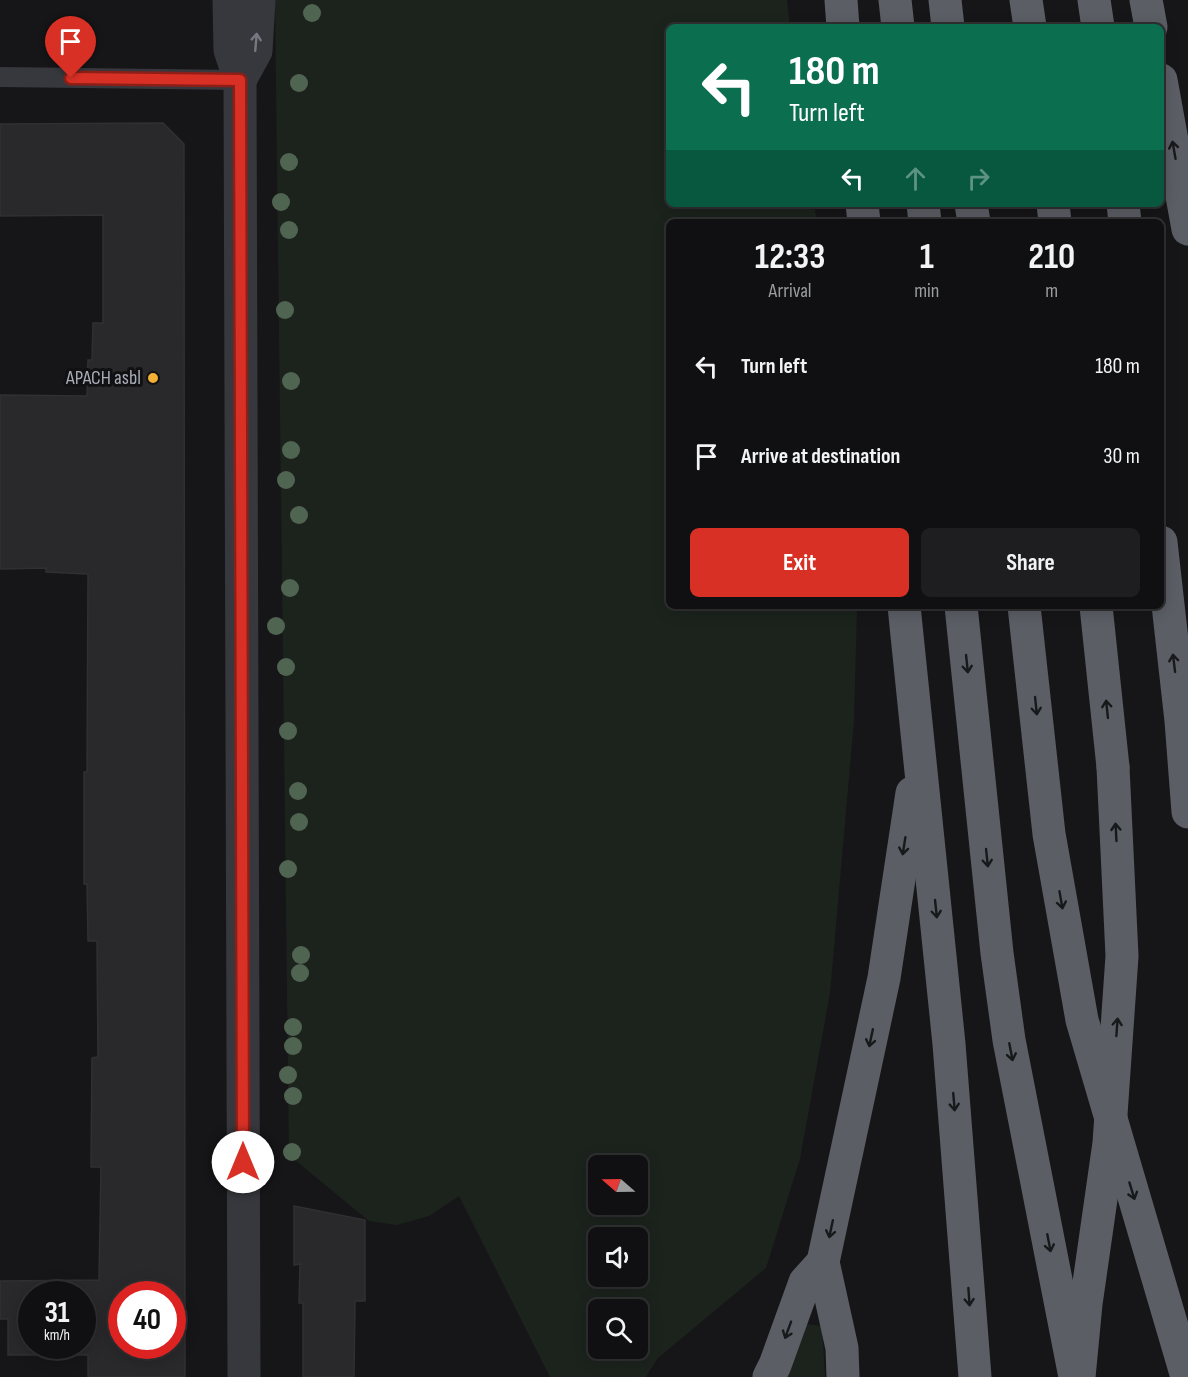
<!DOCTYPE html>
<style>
body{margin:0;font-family:"Sofia Sans Condensed",sans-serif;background:#1e1e20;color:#f1f3f6;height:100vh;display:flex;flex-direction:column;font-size:22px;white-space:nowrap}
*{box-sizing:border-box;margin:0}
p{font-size:20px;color:#9c9d9f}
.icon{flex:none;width:33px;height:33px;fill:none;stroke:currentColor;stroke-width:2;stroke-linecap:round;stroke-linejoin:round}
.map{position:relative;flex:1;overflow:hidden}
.side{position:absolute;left:666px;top:219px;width:498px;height:390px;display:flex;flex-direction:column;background:#101012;border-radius:9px;box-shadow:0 3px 15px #0003,0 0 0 2px #303032}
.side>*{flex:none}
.hud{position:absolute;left:666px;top:24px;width:498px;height:183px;border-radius:9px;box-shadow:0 3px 15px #0003,0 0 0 2px #303032;background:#0b6e4f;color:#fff;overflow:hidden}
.needle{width:39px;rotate:290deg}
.buttons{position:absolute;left:588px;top:1155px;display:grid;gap:12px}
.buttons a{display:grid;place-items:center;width:60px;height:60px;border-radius:9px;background:#101012;box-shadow:0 3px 15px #0003,0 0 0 2px #303032;font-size:30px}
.speed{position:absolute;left:18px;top:1281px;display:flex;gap:12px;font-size:30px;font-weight:700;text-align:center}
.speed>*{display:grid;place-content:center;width:78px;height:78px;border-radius:50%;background:#101012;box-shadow:0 3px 15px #0003,0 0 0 2px #303032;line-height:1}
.speed small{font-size:15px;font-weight:400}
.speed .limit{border:9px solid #d22;background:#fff;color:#111}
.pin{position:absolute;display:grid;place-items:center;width:51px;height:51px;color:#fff;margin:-62px -26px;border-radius:50% 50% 50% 0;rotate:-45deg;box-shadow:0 0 6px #0007}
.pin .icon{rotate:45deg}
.me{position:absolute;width:66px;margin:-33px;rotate:0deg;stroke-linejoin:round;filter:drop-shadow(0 0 4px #0008)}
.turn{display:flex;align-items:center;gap:21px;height:126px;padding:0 24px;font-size:27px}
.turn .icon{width:78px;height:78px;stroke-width:2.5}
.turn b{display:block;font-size:42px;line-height:51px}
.lanes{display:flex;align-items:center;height:57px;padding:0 24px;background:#0003;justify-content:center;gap:30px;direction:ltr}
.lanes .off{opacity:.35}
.eta{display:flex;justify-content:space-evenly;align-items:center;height:102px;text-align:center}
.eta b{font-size:36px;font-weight:700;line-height:42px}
.cta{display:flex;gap:12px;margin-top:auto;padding:12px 24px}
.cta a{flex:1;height:69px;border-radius:9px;background:#d93025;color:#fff;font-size:24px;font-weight:700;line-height:69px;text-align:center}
.cta a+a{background:#1e1e20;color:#f1f3f6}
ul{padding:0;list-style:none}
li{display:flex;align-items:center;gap:18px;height:90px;padding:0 24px}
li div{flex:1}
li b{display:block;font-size:22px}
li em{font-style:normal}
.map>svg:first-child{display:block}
.green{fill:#1c231d;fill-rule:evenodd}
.building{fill:#29292c;stroke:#303034;stroke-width:1.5;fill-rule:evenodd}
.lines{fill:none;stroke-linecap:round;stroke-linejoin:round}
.service{stroke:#37383d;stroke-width:20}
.tertiary{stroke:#37383d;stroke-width:33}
.trunk{stroke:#5b5e65;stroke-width:33}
.trunk-bridge{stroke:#5b5e65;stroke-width:33}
.tree{fill:#506452}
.oneway{stroke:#757881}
.oneway2{stroke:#18191b}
.route-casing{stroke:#8d1f18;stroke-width:15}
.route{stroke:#d93025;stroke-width:10}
.poi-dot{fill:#f2b134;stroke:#111113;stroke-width:2}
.labels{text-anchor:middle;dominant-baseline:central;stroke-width:6;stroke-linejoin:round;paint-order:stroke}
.poi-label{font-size:20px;fill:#a8adb8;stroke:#111113;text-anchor:end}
</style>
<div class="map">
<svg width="1188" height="1377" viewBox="0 0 1188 1377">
<rect width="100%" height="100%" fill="#161618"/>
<g class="green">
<path d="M275 0H787L790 27H669V204H814L817 222H669V606H857L854 720 830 993 800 1159 766 1268 658 1358 646 1377H550L459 1196 429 1216 397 1225 369 1221 289 1155ZM598 1166H638V1204H598ZM598 1238H638V1276H598ZM598 1310H638V1348H598Z"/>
<polygon points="805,1324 822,1326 825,1377 778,1377"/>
</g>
<g class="building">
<path d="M163 123 184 144 185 1377H88V1355H8V1319H0V1281L99 1280 101 1167H91L92 1058 98 1057 97 941H88L87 884H84V772H87L88 574 46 572V568L0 569V395L87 396 88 360H92L93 323H103V215L0 216V124ZM32 1294H82V1346H32ZM122 1294H172V1346H122Z"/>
<polygon points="294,1206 365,1220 365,1301 355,1301 354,1377 303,1377 303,1303 299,1303 300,1264 294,1265"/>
</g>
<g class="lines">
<polyline class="service" points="0,77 240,80"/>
<g class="tertiary">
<polyline points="229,0 230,50 240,80 244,1377"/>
<polyline points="240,80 256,51 259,0"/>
</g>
<g class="trunk">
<polyline points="841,0 843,27"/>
<polyline points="895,0 898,27"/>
<polyline points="945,0 948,27"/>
<polyline points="1026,0 1030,27"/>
<polyline points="1094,0 1098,27"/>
<polyline points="1146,0 1151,27"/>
<polyline points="1161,80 1188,229"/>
<polyline points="862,204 864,222"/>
<polyline points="923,204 925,222"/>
<polyline points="971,204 974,222"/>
<polyline points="1053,204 1055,222"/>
<polyline points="1123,204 1125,222"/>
<polyline points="1161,542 1181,721 1188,812"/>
<polyline points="904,606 949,1044 975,1377"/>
<polyline points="961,606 997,953 1009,1040 1075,1377"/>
<polyline points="1024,606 1049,834 1082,1020 1187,1377"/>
<polyline points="1096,606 1113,767"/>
<polyline points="769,1377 775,1365 805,1282 823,1262"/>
<polyline points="843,1377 842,1348 823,1262 884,978 912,793"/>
</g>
<polyline class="trunk-bridge" points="1079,1377 1086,1304 1109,1143 1122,956 1113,767"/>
</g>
<g class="tree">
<circle cx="312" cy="13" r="9"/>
<circle cx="299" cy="83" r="9"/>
<circle cx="289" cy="162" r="9"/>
<circle cx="281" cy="202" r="9"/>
<circle cx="289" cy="230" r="9"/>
<circle cx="285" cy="310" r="9"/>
<circle cx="291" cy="381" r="9"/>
<circle cx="291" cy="450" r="9"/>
<circle cx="286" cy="480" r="9"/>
<circle cx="299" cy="515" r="9"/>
<circle cx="290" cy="588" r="9"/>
<circle cx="276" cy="626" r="9"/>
<circle cx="286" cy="667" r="9"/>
<circle cx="288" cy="731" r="9"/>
<circle cx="298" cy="791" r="9"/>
<circle cx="299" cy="822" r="9"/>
<circle cx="288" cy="869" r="9"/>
<circle cx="301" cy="955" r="9"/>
<circle cx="300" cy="973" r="9"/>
<circle cx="293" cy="1027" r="9"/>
<circle cx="293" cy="1046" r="9"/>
<circle cx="288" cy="1075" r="9"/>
<circle cx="293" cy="1096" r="9"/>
<circle cx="292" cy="1152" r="9"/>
</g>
<defs><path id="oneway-shaft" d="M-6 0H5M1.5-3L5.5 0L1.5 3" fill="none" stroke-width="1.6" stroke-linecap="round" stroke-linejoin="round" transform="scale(1.5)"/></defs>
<use class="oneway" href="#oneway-shaft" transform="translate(256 42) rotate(-85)"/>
<g class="oneway2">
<use href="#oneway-shaft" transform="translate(1174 150) rotate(-100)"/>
<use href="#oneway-shaft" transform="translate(1174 663) rotate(-97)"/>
<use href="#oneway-shaft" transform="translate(967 664) rotate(84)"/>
<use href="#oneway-shaft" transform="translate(1036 706) rotate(84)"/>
<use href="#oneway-shaft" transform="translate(1107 709) rotate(-96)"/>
<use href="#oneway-shaft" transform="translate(1116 832) rotate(-93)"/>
<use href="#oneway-shaft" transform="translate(904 846) rotate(99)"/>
<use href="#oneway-shaft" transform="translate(987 858) rotate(84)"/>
<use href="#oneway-shaft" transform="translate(1061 900) rotate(80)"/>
<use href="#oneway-shaft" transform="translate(936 909) rotate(84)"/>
<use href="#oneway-shaft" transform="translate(1117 1027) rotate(-86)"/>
<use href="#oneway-shaft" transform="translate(871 1038) rotate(102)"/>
<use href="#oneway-shaft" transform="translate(1011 1052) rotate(79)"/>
<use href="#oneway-shaft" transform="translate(954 1102) rotate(85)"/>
<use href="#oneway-shaft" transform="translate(1132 1191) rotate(73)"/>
<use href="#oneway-shaft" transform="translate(831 1229) rotate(102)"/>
<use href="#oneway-shaft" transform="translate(1049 1243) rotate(79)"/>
<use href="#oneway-shaft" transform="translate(969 1297) rotate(86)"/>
<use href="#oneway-shaft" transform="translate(788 1330) rotate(110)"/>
</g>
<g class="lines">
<g class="route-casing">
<polyline id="route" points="71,78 240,80 243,1162"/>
</g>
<use href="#route" class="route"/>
</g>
<circle class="poi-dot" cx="153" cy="378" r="6"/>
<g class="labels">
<g class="poi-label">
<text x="141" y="378">APACH asbl</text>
</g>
</g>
</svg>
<div class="buttons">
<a><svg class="needle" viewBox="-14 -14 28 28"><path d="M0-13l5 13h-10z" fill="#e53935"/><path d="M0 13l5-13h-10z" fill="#9c9d9f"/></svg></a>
<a><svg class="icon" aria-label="sound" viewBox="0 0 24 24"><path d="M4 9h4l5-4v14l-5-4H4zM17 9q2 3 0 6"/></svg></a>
<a><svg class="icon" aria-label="search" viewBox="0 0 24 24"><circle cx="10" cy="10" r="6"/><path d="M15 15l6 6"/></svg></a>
</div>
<div class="speed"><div>31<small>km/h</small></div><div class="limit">40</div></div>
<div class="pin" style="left:71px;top:78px;background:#d93025"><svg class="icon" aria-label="arrive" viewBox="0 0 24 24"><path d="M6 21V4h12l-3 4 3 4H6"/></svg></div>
<svg class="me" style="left:243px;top:1162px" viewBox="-20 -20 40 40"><circle r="19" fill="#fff"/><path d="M0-13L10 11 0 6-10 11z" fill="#d93025"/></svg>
<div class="hud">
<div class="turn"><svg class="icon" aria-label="left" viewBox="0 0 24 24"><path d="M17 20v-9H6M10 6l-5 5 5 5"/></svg><div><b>180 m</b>Turn left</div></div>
<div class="lanes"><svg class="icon" aria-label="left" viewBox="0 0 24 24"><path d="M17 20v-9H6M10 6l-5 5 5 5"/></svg><svg class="icon off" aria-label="ahead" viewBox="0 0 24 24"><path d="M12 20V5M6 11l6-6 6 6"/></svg><svg class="icon off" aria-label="right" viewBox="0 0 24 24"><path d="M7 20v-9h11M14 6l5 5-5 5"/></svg></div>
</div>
<section class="side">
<div class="eta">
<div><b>12:33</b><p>Arrival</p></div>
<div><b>1</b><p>min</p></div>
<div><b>210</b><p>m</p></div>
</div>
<ul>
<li><svg class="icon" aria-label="left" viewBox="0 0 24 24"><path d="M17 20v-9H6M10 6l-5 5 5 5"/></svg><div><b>Turn left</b></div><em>180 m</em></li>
<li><svg class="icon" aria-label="arrive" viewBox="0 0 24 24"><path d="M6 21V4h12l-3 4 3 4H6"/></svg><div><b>Arrive at destination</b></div><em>30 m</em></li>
</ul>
<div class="cta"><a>Exit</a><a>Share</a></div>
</section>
</div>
